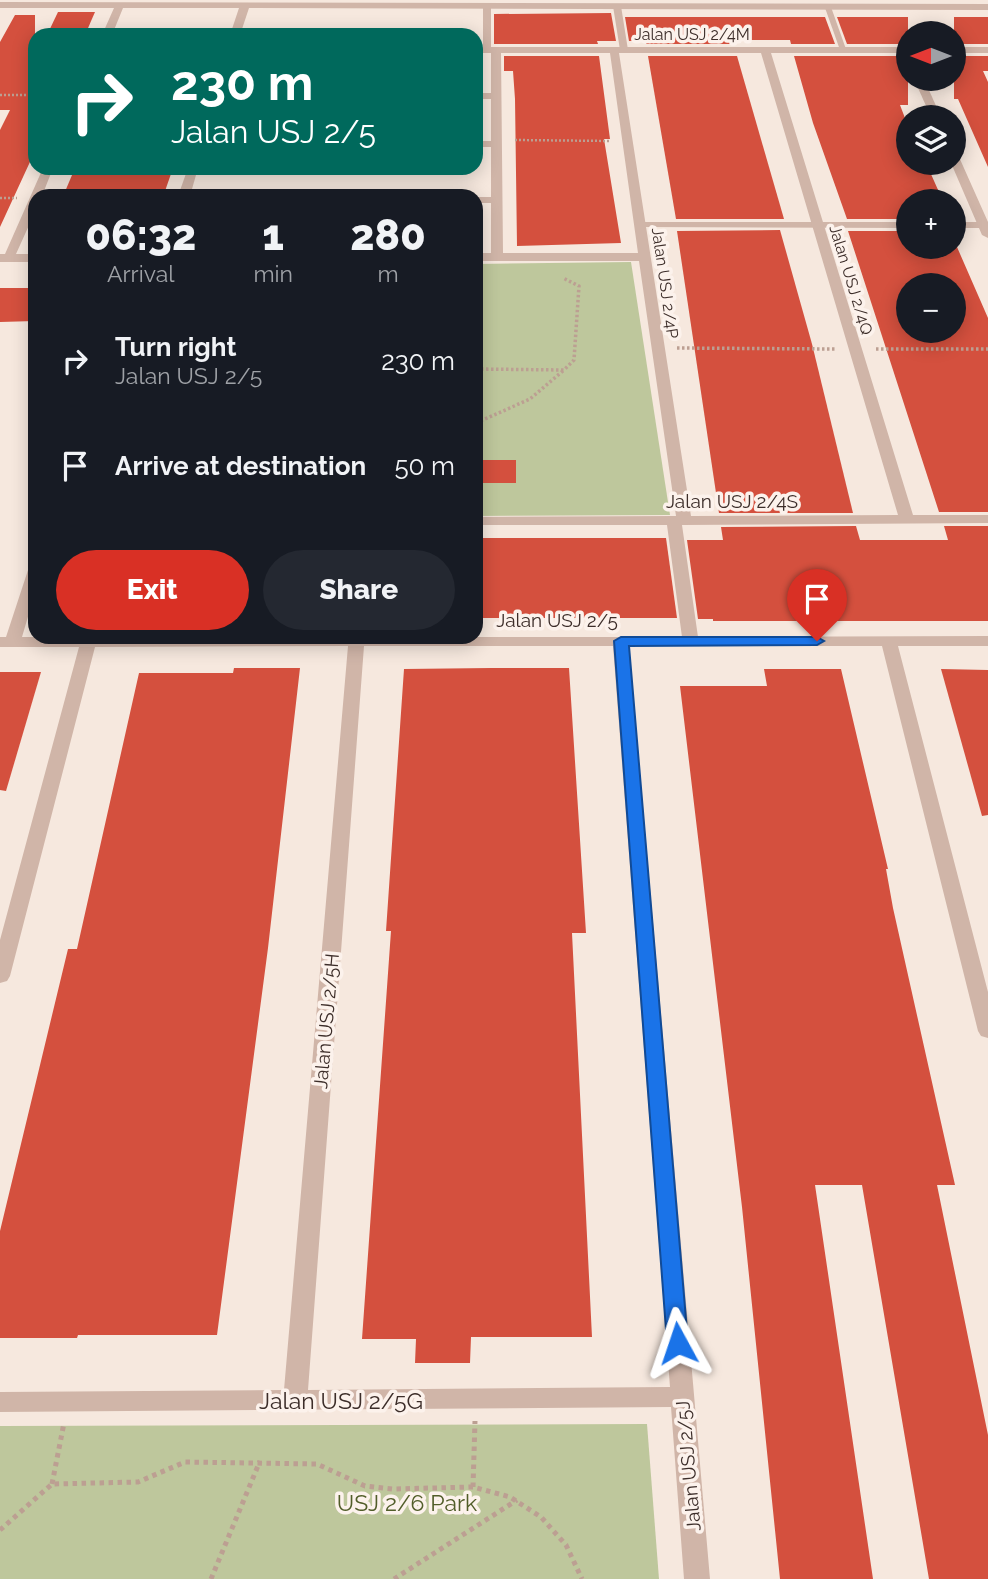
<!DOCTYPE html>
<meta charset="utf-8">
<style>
body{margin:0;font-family:Raleway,sans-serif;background:#242831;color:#f1f3f6;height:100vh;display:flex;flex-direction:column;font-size:26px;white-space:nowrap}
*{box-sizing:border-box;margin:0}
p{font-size:23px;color:#9ea1a6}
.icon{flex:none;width:38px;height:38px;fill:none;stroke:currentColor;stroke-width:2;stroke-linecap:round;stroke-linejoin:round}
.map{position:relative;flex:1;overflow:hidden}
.sheet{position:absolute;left:28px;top:189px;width:455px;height:455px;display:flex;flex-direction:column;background:#171b24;border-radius:21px;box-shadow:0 4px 18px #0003}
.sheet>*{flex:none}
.guide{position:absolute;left:28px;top:28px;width:455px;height:147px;border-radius:21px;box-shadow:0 4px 18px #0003;background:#00695c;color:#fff;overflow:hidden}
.needle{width:46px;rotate:270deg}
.controls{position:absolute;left:896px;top:21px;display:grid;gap:14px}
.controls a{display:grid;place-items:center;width:70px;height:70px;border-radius:50%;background:#171b24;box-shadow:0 4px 18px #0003;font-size:35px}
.pin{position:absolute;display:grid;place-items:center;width:60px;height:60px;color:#fff;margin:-72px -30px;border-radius:50% 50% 50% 0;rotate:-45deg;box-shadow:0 0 7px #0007}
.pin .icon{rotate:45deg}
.me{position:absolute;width:77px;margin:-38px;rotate:355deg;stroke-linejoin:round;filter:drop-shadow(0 0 5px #0008)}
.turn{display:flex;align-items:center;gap:24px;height:147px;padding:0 28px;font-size:32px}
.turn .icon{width:91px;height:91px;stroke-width:2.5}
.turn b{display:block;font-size:49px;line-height:60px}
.eta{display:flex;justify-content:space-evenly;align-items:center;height:119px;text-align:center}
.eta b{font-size:42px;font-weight:800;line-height:49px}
.action{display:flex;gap:14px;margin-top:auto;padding:14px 28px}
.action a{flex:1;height:80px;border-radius:42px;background:#d93025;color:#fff;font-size:28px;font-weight:800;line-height:80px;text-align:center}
.action a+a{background:#242831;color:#f1f3f6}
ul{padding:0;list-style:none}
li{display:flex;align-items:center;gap:21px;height:105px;padding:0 28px}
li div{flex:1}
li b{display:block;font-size:26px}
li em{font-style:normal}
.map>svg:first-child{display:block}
.green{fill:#bec79c}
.building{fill:#d4503e;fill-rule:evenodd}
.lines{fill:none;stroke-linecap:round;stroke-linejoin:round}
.path-far2{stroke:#bc9f92;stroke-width:2.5;stroke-dasharray:2 2;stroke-linecap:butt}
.path-far1{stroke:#bc9f92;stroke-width:3.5;stroke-dasharray:2.5 2.5;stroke-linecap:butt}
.path{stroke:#bc9f92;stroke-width:5;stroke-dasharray:4.5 4.5;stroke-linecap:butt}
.service{fill:#d0b5a8;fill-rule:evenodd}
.minor{fill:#d0b5a8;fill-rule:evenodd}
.route{fill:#1a73e8;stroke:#114b97;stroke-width:2}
.labels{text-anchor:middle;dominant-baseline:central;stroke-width:7;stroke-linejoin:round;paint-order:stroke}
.far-street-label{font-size:16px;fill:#3c2d29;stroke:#fcf2ec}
.street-label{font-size:19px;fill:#3c2d29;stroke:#fcf2ec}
.near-street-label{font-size:23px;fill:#3c2d29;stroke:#fcf2ec}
.near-park-label{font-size:23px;fill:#515d29;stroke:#fcf2ec}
</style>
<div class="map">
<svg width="988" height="1579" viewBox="0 0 988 1579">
<rect width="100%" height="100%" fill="#f6e8de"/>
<g class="green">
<polygon points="631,262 670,515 476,516 476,264"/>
<polygon points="647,1424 659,1579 0,1579 0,1426"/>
</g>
<g class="building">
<polygon points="58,12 95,12 85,35 47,35"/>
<polygon points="611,13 616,41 597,41 598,44 494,44 494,14"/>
<polygon points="15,15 35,15 35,151 0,227 0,130 10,110 0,110 0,42"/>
<polygon points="625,17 825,17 835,44 791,44 790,40 733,40 734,44 646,44 646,41 629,41"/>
<polygon points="837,17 908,17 908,44 847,44"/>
<rect x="954" y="17" width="34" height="27"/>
<polygon points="504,56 599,56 610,139 604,139 621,243 517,246 515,99 513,71 504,71"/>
<polygon points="648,56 737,56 784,219 676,219"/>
<polygon points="794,56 908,56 908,105 900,105 908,126 908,163 926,163 943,201 908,201 908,219 847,219 813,123"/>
<polygon points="954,56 988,56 988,71 983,71 988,82 988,167 958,99 954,99"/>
<polygon points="75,168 173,168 164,194 64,194"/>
<polygon points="780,230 812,344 853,513 719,513 677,231"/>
<path d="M848 231H908V247H954V242L957 247 988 318V512H939ZM908 285H954V331H908Z"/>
<polygon points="0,288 35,288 35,321 0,322"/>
<polygon points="481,460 516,460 516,483 480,483"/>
<polygon points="856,526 860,540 948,540 944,526 988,526 988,621 713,621 713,619 698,619 687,540 723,540 721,527"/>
<polygon points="476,538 666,538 677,618 476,618"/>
<polygon points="234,668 300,668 268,948 217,1335 78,1335 77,1338 0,1338 0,1231 68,949 77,949 139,673 233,673"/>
<polygon points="491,668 569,668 586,933 572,933 592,1337 471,1337 470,1363 415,1363 416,1339 362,1339 391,931 386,931 404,669"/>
<polygon points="764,669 841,669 888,869 886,869 893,908 955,1185 937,1185 988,1435 988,1579 929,1579 862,1185 815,1185 873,1579 780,1579 742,1207 680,686 767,686"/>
<polygon points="941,669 988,670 988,815 982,816"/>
<polygon points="0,672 41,672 6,791 0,790"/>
</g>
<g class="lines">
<g class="path-far2">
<polyline points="0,95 35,95"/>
<polyline points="515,140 611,141"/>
<polyline points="0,198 17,198"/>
</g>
<g class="path-far1">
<polyline points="677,348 836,349"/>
<polyline points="876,349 988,349"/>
<polyline points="476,369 564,370 574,360 579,286 563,278"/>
<polyline points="476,423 530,399 564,370"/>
</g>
<g class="path">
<polyline points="52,1484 64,1423"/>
<polyline points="473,1487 475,1421"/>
<polyline points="0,1530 52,1484 138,1482 185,1462 317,1464 365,1486 392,1489 473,1487 510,1497 541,1517 566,1545 582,1579"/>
<polyline points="211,1579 260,1461"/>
<polyline points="394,1579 517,1500"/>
</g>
<g class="service">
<polygon points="487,4 491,6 491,50 487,53 483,50 483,6"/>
<polygon points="617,4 621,6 628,50 624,53 620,50 613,6"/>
<polygon points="824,5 831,7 847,52 840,50"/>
<polygon points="636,222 908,222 908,228 640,227 636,226"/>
<rect x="954" y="222" width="34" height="6"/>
</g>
<g class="minor">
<polygon points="0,2 988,4 988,10 249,8 240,35 230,35 239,8 123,8 112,35 102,35 114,8 0,8"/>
<path d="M476 47H908V53H771L913 515H988V523L682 525 698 637 988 636V646H898L988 992V1038L981 1036 978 1031 882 646H629L710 1579H684L671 1407 0 1412V1392L284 1390 348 646 95 647 10 976 7 981 0 983V940L79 647H0V637H6L30 564 35 562V593L22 637H682L667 525H476V517L676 516 639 261H476V253H491V203H476V197H491V147H476V141H491V99H476V93H491V53H476ZM501 53H610L638 253H503ZM619 53H761L898 515 691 516ZM364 646H613L670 1387 308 1390Z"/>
<rect x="954" y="47" width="34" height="6"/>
<polygon points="914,79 924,79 941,117 931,117"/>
<polygon points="954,154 959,157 988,222 988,238 982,235 951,163 954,163"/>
<polygon points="43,168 53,168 42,196 35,196 35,212 16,254 35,254 35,262 0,262 0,254 5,254"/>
<polygon points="188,168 198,168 190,196 178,196"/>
</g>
</g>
<polygon class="route" points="621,637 817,637 824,641 817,645 629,646 688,1343 685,1349 678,1352 670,1349 667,1343 614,641"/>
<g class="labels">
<g class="far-street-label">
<text x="692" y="34">Jalan USJ 2/4M</text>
<text transform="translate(851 280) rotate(73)">Jalan USJ 2/4Q</text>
<text transform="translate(665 283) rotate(82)">Jalan USJ 2/4P</text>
</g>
<g class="street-label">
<text x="732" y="501">Jalan USJ 2/4S</text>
<text x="557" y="620">Jalan USJ 2/5</text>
<text transform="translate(326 1021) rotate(-85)">Jalan USJ 2/5H</text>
<text transform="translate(688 1466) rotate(-95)">Jalan USJ 2/5J</text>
</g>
<g class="near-street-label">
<text x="341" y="1400">Jalan USJ 2/5G</text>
</g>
<g class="near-park-label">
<text x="407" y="1502">USJ 2/6 Park</text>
</g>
</g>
</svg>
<div class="controls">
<a><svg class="needle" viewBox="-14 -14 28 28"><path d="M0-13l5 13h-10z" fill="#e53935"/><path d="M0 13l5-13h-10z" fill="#9ea1a6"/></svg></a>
<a><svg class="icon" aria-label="layers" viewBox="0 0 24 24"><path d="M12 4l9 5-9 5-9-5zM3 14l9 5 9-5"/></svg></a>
<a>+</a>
<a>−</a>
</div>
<div class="pin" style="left:817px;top:641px;background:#d93025"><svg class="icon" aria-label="arrive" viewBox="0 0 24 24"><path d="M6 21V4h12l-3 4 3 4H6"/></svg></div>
<svg class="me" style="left:678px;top:1343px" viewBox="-20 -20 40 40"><path d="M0-17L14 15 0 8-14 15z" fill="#1a73e8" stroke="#fff" stroke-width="4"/></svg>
<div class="guide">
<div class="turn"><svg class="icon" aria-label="right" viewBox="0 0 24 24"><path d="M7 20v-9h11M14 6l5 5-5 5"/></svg><div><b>230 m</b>Jalan USJ 2/5</div></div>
</div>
<section class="sheet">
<div class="eta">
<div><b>06:32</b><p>Arrival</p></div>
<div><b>1</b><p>min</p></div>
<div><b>280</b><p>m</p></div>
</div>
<ul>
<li><svg class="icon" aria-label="right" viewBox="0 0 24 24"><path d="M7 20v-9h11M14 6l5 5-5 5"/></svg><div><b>Turn right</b><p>Jalan USJ 2/5</p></div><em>230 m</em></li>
<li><svg class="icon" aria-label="arrive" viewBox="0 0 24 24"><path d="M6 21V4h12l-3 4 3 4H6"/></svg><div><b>Arrive at destination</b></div><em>50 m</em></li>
</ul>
<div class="action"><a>Exit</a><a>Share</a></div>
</section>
</div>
